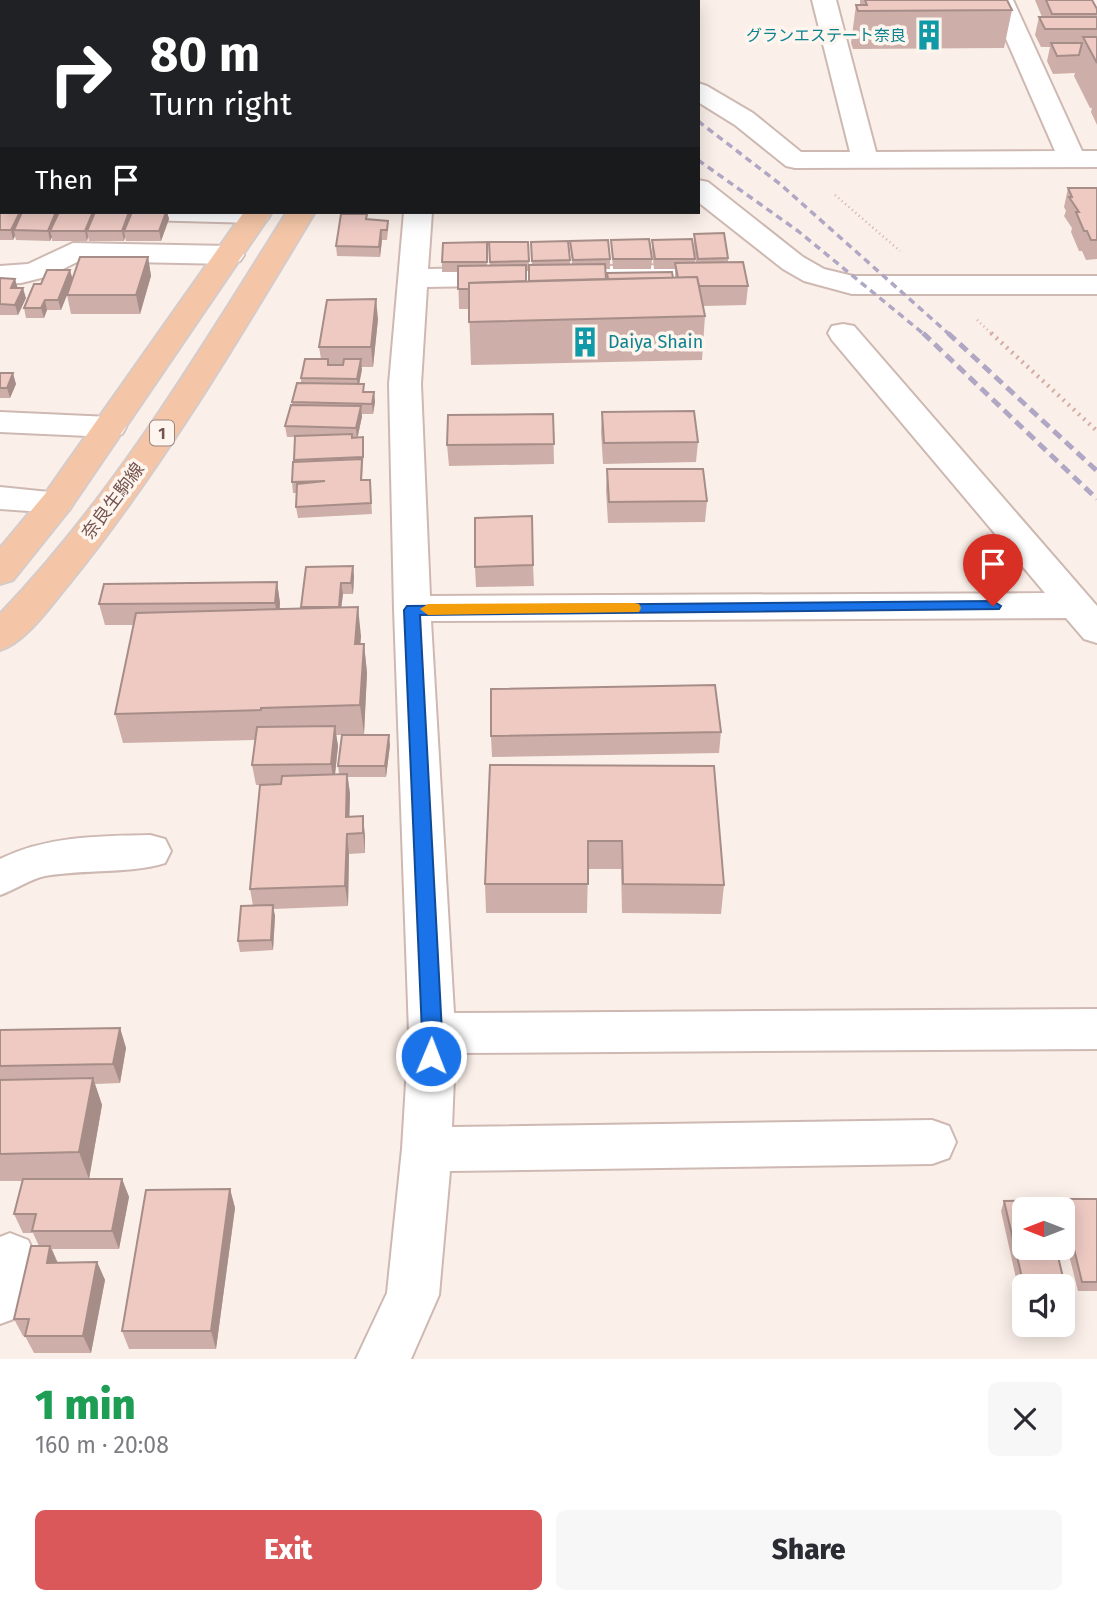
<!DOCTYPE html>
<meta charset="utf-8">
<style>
body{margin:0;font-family:"Fira Sans","Noto Sans JP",sans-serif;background:#f7f7f7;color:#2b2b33;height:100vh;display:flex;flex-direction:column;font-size:26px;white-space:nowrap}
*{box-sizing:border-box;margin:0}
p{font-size:23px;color:#7c7c81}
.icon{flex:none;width:38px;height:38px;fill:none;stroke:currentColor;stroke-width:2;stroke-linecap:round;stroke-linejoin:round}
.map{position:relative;height:1359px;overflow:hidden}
.drawer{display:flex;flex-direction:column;background:#fff;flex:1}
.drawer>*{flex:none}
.top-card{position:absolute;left:0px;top:0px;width:700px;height:214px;box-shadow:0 4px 18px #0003;background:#202124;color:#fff;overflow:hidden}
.needle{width:46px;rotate:270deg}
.fabs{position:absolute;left:1012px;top:1197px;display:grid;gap:14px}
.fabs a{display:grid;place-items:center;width:63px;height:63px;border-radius:10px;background:#fff;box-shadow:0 4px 18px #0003;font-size:35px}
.pin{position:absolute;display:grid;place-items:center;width:60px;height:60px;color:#fff;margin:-72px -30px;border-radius:50% 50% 50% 0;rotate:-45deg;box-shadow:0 0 7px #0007}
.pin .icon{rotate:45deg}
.me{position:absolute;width:77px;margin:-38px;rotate:1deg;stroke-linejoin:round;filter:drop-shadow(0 0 5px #0008)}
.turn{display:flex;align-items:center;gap:24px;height:147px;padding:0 35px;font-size:32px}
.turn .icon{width:91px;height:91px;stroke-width:2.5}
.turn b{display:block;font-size:49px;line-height:60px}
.then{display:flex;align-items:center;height:66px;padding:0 35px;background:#0003;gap:14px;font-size:26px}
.round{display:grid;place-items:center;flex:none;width:74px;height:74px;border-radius:10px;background:#f7f7f7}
.overview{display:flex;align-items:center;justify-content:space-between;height:119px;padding:0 35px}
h1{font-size:42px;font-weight:800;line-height:52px;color:#1e9e55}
.cta{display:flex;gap:14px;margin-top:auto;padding:14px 35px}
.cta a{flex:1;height:80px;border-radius:10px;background:#da5859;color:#fff;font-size:28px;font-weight:800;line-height:80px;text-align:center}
.cta a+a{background:#f7f7f7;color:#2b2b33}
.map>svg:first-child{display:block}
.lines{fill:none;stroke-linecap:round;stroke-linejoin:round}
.minor-casing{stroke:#ceb8b2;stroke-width:4}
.major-casing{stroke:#d5cbca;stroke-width:4}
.path-far1{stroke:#d3ada5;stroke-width:2.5;stroke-dasharray:1 3.5;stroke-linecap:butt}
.path{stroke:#d3ada5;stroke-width:4.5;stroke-dasharray:2 5;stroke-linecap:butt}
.minor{fill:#fff;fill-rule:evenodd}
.major{fill:#f4c6a7;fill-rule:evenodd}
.rail-far1{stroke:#b0a7c4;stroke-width:3.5;stroke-dasharray:7 5;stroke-linecap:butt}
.rail{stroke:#b0a7c4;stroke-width:5;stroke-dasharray:10 6;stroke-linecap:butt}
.wall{fill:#cdaea8;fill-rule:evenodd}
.shaded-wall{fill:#a78d88}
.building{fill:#eecac3;stroke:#a78d88;stroke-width:2}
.route{fill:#1a73e8;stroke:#114b97;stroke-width:2}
.slow{fill:#f59e0b}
.labels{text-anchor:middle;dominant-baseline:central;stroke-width:7;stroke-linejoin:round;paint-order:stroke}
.far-culture-label{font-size:16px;fill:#0d838f;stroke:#fef5ef;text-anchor:end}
.shield{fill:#fef5ef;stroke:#9d847e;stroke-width:2}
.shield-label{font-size:16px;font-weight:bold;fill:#73534e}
.culture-label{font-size:18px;fill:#0d838f;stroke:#fef5ef;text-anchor:start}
.street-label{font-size:18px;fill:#73534e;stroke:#fef5ef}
</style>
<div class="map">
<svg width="1097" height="1359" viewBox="0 0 1097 1359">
<rect width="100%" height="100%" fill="#fbf0e9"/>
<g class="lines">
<g class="minor-casing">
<g id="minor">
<polygon points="157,0 181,0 156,2"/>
<rect x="631" y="0" width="24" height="2"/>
<polygon points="812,0 836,0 876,152 1055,151 989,0 1013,0 1082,151 1097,151 1097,167 795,168 786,166 735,125 698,102 698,83 707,86 753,113 801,152 850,152"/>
<rect x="0" y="31" width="2" height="14"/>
<polygon points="698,180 708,182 803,257 824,269 853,276 1097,276 1097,294 852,294 804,281 783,269 698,202"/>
<polygon points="129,212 268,212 270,215 266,221 256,223 143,220 133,218"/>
<polygon points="404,212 432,212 428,269 726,264 736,267 741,273 736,279 726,282 427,287 421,384 430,596 1045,593 832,340 828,333 832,326 843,324 854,326 1097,606 1097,643 1084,639 1066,618 431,621 454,1013 1097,1009 1097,1049 455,1053 452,1127 932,1120 949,1126 956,1142 949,1158 932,1164 450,1171 439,1295 411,1359 356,1359 387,1293 402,1149 409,1033 394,609 389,384"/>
<polygon points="73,243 230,246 240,249 244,255 240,261 230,264 79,261 49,276 21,283 0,284 0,266 28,264"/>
<polygon points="0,412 110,417 122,420 126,427 122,434 110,437 0,432"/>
<polygon points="0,487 69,494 74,502 69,510 57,513 0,509"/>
<path d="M150 835 165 839 171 851 165 863C130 874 84 869 45 876 30 879 15 890 0 895V859C46 836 99 836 150 835Z"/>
<polygon points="10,1233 28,1240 36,1257 26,1299 19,1317 0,1324 0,1237"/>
</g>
</g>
<g class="major-casing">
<g id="major">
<polygon points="382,0 406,0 381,2"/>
<polygon points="424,0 448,0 423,2"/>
<polygon points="244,212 272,212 69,510 13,580 0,584 0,548 45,494"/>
<path d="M287 212H315C238 340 162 469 68 585 51 605 25 643 0 650V614C115 494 199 352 287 212Z"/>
</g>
</g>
<g class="path-far1">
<polyline points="835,195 900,251"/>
<polyline points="977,320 993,335"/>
</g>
<polyline class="path" points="991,333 1097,431"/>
<use href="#minor" class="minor"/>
<use href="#major" class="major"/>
<g class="rail-far1">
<polyline points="388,0 393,2"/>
<polyline points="482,0 487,2"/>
<polyline points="698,121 780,184 950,335"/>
<polyline points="698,160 798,231 925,335"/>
</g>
<g class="rail">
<polyline points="923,333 1097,499"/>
<polyline points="948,333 1097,471"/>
</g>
</g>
<g class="wall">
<polygon points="0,0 153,0 152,2 2,2 2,17 0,17"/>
<polygon points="860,0 1007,0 1012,10 1004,48 853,49 851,43 856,5 860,5"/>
<polygon points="1035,0 1092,0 1097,9 1097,125 1091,112 1092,108 1090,108 1074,76 1075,73 1053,74 1047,61 1050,47 1041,47 1035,35 1039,17 1042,17"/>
<polygon points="2,45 2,85 0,85 0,48"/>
<rect x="0" y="119" width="2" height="67"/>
<polygon points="1068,188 1097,188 1097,259 1086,260 1082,251 1079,251 1071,232 1072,228 1064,216 1066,211 1064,207"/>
<polygon points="0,207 2,212 131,212 131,213 132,212 167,212 169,219 161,241 126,241 125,237 124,241 89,241 88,237 87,241 52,241 52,237 50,241 16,240 15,236 13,240 0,240"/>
<polygon points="367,219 388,221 388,231 387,240 382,240 380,257 337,256 336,246"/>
<path d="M694 234 728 258V262L748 286 746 305 703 306 705 316 702 360 471 365 469 309H459L458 272H442V262L487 242V265H490L489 242H528L529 265H532L531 242 570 260V264H572L570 241 610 259V269H605L606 279H607V273L675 278V269H654L652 250V240L695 259V263H696L694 244ZM526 271H529V281H526Z"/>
<polygon points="611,240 652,259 651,269 613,269"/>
<polygon points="148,257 151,276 140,314 71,314 67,295 61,310 47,310 44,318 26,318 24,308 41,284 72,279"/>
<polygon points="0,278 18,288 26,298 18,315 0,315"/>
<polygon points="378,319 373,367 361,367 359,384 365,392 374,392 375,402 373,414 362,414 358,437 364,447 362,480 370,480 372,514 298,518 296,507 297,493 293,493 292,482 295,437 287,437 285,426 292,405 292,402 301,383 301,378 321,359 319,347"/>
<polygon points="0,373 16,384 10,398 0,398"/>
<polygon points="602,412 698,442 696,462 603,464 601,432"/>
<polygon points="553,414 554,464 449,466 447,445"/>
<polygon points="607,469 707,501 705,522 608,523 606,490"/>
<polygon points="533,565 534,586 476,587 475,567"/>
<path d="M353 566 354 577 353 594H343L341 607 361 636 360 644H364L367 673 364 734 390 745 386 777H348L350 794 349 817 363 816 365 837V853L349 854 348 906 273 909 275 916 273 950 240 952 238 941 253 906 250 889 260 785H256L252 765 255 740 123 743 115 714 133 625H105L99 604 277 582 280 603V609L301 608 306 567ZM336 735H342L338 766 339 774H335L338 746Z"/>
<polygon points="721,732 719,753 492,757 491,736"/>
<polygon points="490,765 724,885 721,914 622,913 621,869 588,869 587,913 486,913 485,884"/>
<polygon points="120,1028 126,1048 120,1083 95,1084 102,1105 89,1179 122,1179 129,1197 119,1249 52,1249 58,1263 97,1262 105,1280 91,1353 34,1353 25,1336 23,1336 14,1319 39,1246 33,1233 23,1233 14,1214 22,1181 0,1181 0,1030"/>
<polygon points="230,1189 235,1208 216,1349 129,1349 122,1331"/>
<polygon points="1062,1199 1097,1199 1097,1291 1078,1291 1062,1227 1062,1209 1058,1209"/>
<polygon points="1004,1201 1065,1286 1062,1292 1062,1286 1024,1286 1024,1296 1020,1296 1001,1211"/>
</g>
<g class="shaded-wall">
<rect x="130" y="0" width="11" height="2"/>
<polygon points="20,212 23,212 14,230 15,236 13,240 11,230"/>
<polygon points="56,212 58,212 50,231 52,237 50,241 48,231"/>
<polygon points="93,212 95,212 87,231 88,237 87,241 85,231"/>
<polygon points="129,212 131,212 132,219 124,231 125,237 124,241 122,231"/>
<polygon points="166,212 167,212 169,219 161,241 159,231"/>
<polygon points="381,230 382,240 380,257 379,247"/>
<polygon points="148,257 151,276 140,314 136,295"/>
<polygon points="70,270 73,280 61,310 58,300"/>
<polygon points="15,279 18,289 11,288"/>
<polygon points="23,288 26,298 18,315 15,305"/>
<polygon points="376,299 378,319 373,367 371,347"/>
<polygon points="45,300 47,310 44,318 41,308"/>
<polygon points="361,359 362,370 358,390 357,379"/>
<polygon points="13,373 16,384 10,398 7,388"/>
<polygon points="374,392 375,402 373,414 372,404"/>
<polygon points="361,406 362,417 357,439 356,428"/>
<polygon points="353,566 354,577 353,594 351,583"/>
<polygon points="277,582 280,603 278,623 275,603"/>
<polygon points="341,583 343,594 340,618 339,607"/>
<polygon points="358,607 361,636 358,673 355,644"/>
<polygon points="364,644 367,673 364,734 360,705"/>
<polygon points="335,726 338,746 334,784 331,764"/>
<polygon points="389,735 390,745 386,777 385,766"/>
<polygon points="347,774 350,794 349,834 346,817"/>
<polygon points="363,816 365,837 365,853 363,833"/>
<polygon points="347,834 349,854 348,906 345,886"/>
<polygon points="273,905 275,916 273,950 271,940"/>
<polygon points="120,1028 126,1048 120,1083 113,1064"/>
<polygon points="93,1078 102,1105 89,1179 79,1152"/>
<polygon points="122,1179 129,1197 119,1249 112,1231"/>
<polygon points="230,1189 235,1208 216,1349 211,1331"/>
<polygon points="50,1246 58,1264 47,1263"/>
<polygon points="97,1262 105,1280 91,1353 83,1336"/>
</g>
<g class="building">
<rect x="186" y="0" width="57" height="2"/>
<polygon points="865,0 1007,0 1012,10 858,11 856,5 867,5"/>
<polygon points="1046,0 1092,0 1097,9 1097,14 1052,14"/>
<polygon points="1039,17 1097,17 1097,29 1045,29"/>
<polygon points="1083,37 1097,37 1097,63"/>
<polygon points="1051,43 1082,43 1079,55 1057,56"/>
<polygon points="2,45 2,67 0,67 0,48"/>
<rect x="0" y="119" width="2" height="27"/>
<polygon points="1068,188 1097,188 1097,240 1091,240 1087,231 1084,231 1076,212 1079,212 1069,197 1072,197"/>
<polygon points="0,207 2,207 2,212 20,212 11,230 0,230"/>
<polygon points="22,212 56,212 48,231 14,230"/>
<polygon points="59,212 93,212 85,231 50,231"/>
<polygon points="95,212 129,212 122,231 87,231"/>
<polygon points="132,212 166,212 159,231 124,231"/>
<polygon points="341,214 367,214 366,219 388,221 387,230 381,230 379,247 336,246"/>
<polygon points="724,233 728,258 698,259 694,234"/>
<polygon points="649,239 652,259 613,259 611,240"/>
<polygon points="692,239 695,259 655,259 652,240"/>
<polygon points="608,240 610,259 573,260 570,241"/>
<polygon points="568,241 570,260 532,261 531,242"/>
<polygon points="487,242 487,262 442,262 443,243"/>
<polygon points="489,242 528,242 529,261 490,262"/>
<polygon points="80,257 148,257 136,295 67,295"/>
<polygon points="743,262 748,286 699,286 697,277 678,278 675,263"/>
<polygon points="605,264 606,279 529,281 529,265"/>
<polygon points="526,265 526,281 469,283 469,289 458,289 458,266"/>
<polygon points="47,270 70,270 58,300 45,300 41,308 24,308 34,284 41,284"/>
<polygon points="672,272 673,278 608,279 607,273"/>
<polygon points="697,277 705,316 469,322 469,283"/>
<polygon points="0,278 15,279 11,288 23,288 15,305 0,304"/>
<polygon points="376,299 371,347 319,347 327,300"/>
<polygon points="305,359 328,359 328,365 343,365 344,359 361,359 357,379 301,378"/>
<polygon points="0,373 13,373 7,388 0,388"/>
<polygon points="297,383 364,384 363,392 374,392 372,404 292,402"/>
<polygon points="291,405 361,406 356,428 285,426"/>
<polygon points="694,411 698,442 604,443 602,412"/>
<polygon points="553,414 554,444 447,445 448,415"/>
<polygon points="352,434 352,438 363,437 363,457 294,460 295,436"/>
<polygon points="362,459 361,480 370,480 371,503 296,507 297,484 325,481 292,482 293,462"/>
<polygon points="607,469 703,469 707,501 609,502"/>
<polygon points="532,516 533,565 475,567 475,518"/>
<polygon points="353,566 351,583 341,583 339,607 301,607 306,567"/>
<polygon points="277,582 275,603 99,604 104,584"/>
<polygon points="358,607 355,644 364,644 360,705 261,708 261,710 115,714 136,613"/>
<polygon points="715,685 721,732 491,736 491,689"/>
<polygon points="335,726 331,764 252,765 257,727"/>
<polygon points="342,735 389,735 385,766 338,766"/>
<polygon points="490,765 714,766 724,885 623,884 622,841 588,841 588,884 485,884"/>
<polygon points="347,774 346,817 363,816 363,833 347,834 345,886 250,889 260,785 281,784 282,776"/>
<polygon points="273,905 271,940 238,941 241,906"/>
<polygon points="120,1028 113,1064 0,1066 0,1030"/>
<polygon points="93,1078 79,1152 0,1154 0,1080"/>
<polygon points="23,1179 122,1179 112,1231 32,1231 36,1214 14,1214"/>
<polygon points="230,1189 211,1331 122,1331 146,1190"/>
<polygon points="1062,1199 1097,1199 1097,1282 1082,1282"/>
<polygon points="1044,1200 1046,1209 1024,1209 1024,1248 1056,1248 1065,1286 1024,1286 1004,1201"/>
<polygon points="31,1246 50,1246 47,1263 97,1262 83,1336 25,1336 29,1319 14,1319"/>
</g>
<polygon class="route" points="993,601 1001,606 999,609 420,615 442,1033 438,1062 431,1064 424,1062 421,1056 422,1033 404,610 407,606"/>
<polygon class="slow" points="634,603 639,604 641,608 639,612 428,615 420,609 428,604"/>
<defs>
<g id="building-bare" transform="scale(2.415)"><path d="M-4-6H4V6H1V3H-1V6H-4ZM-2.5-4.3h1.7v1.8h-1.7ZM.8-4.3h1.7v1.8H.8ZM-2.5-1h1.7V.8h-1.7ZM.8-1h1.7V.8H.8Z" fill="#0f9aa8" stroke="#fef5ef" stroke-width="2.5" paint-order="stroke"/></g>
</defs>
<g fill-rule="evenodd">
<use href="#building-bare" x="929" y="35"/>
<use href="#building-bare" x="585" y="342"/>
</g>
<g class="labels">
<g class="far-culture-label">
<text x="906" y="35">グランエステート奈良</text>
</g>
<rect class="shield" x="150" y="420.5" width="24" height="25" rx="5"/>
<g class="shield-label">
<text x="162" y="433">1</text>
</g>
<g class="culture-label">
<text x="608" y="342">Daiya Shain</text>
</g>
<g class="street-label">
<text transform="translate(113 501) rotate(-53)">奈良生駒線</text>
</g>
</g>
</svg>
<div class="fabs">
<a><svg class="needle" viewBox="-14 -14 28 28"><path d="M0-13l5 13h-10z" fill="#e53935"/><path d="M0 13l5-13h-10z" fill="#7c7c81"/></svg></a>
<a><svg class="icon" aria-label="sound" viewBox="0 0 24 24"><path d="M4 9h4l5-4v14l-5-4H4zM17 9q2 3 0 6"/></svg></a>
</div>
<div class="pin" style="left:993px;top:606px;background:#d93025"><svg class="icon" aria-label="arrive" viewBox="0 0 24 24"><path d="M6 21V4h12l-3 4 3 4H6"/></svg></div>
<svg class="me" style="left:431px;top:1056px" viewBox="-20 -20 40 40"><circle r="17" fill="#1a73e8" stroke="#fff" stroke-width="3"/><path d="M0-11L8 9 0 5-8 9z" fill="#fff"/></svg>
<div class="top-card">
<div class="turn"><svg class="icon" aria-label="right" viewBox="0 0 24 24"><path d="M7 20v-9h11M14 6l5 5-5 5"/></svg><div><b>80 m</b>Turn right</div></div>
<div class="then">Then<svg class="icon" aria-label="arrive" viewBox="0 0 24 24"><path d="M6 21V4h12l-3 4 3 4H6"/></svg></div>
</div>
</div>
<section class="drawer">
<div class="overview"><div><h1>1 min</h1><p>160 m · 20:08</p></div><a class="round"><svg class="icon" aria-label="close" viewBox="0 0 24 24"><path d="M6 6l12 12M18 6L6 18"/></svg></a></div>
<div class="cta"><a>Exit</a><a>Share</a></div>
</section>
